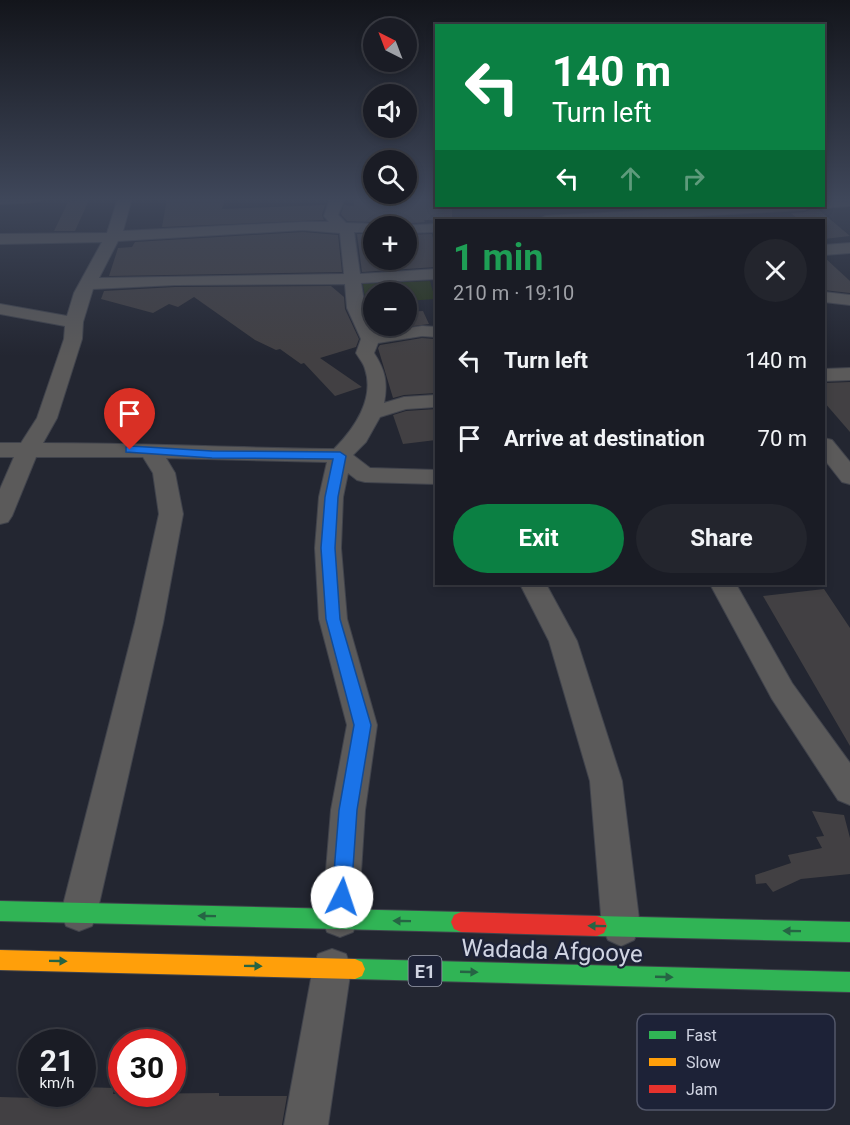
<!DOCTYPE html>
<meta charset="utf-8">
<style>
body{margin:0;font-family:Roboto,sans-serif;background:#23252d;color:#f1f3f6;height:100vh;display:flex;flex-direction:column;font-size:22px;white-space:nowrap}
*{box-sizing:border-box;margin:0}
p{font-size:20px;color:#9fa1a7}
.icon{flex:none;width:33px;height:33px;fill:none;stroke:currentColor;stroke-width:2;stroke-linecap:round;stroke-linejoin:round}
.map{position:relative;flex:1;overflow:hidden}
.sheet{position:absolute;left:435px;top:219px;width:390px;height:366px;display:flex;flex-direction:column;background:#1a1c25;border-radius:0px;box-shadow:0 3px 9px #0003,0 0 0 2px #383a42}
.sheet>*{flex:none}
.top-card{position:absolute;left:435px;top:24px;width:390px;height:183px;border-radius:0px;box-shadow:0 3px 9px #0003,0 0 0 2px #383a42;background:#0b8043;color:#fff;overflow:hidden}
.needle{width:39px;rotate:318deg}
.buttons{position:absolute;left:363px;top:18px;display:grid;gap:12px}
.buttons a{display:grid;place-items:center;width:54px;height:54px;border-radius:50%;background:#1a1c25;box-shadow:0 3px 9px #0003,0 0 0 2px #383a42;font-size:30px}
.speed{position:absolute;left:18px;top:1029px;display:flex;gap:12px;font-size:30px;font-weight:700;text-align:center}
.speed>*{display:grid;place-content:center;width:78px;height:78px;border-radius:50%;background:#1a1c25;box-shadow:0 3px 9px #0003,0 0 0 2px #383a42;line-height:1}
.speed small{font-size:15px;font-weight:400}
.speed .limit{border:9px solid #d22;background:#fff;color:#111}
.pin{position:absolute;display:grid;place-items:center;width:51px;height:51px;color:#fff;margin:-62px -26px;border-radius:50% 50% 50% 0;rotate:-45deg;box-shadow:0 0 6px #0007}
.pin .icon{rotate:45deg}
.me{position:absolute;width:66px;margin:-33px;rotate:4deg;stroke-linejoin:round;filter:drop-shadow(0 0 4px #0008)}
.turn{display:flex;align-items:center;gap:21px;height:126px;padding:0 18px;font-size:27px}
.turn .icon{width:78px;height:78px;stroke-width:2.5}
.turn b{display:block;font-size:42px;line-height:51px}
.lanes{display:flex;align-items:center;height:57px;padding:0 18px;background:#0003;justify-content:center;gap:30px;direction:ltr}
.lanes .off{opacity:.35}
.round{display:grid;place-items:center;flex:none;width:63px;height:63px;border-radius:32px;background:#23252d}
.headline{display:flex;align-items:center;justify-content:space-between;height:102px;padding:0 18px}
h1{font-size:36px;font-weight:700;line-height:45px;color:#1e9e55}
.primary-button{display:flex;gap:12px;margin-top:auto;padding:12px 18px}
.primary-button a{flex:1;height:69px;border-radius:36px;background:#0b8043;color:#fff;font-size:24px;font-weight:700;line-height:69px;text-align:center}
.primary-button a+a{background:#23252d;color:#f1f3f6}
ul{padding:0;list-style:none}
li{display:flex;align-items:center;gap:18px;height:78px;padding:0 18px}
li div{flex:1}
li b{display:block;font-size:22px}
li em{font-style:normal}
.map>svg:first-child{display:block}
.green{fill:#29371b}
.building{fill:#424043}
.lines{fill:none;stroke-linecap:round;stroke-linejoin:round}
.street-casing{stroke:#40434c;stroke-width:2}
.fast-casing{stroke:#40434c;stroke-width:2}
.slow-casing{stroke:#40434c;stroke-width:2}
.jam-casing{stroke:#40434c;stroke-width:2}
.street{fill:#5b5a5a;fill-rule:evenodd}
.fast{fill:#30b455;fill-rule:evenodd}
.slow{fill:#ff9f0a;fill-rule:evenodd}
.jam{fill:#e5322d;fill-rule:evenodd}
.oneway{fill:#266444}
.route{fill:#1a73e8;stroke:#114b97;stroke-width:1.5}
.labels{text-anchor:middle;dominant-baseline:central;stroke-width:4.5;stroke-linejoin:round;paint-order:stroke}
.shield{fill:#1d2237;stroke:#9a9faf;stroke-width:1.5}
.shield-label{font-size:18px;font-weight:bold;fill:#d0d4e2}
.near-street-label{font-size:24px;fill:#d0d4e2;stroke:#1d2237}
.key{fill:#1d2237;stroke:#53576a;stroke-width:1.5}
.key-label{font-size:16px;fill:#d0d4e2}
</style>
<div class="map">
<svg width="850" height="1125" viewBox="0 0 850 1125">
<rect width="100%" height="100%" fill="#232631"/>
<polygon class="green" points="430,281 435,299 407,301 406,292 374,292 373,303 366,303 363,284"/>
<g class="building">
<polygon points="167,198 225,198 222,209 325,205 322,215 324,220 162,227"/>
<polygon points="354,198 436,198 436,206 452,206 452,220 424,220 425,222 400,224 398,226 382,226 374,222 347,221 341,214 344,205 354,206"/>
<polygon points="89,200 75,231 54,231 68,202"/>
<polygon points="811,209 818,209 850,236 824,239 824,220 799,220 791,213 805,212"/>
<polygon points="303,232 338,235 342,272 109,276 118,248 132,247 135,242"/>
<polygon points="357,234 374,234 374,260 406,260 406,235 432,234 436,251 436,267 362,272"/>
<polygon points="824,257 850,281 850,293 824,290"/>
<polygon points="331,286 344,297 345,309 359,339 356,347 320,358 362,387 335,396 304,363 301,364 280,349 276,350 255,340 194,297 178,307 169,304 153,313 101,299 104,291 175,287"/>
<polygon points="423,311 429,324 377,331 375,326 406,326 406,312"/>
<polygon points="422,338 435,339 436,343 436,393 404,395 393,398 378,348 380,345"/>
<polygon points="850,382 850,432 824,402 824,383"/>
<polygon points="436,409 436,440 403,444 393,415 406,411"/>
<polygon points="824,589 850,628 850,746 763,596"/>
<polygon points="812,811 844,815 850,838 850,874 801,879 773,892 766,883 756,884 755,875 791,863 788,855 822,848 816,837 824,836"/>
<polygon points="82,1087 114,1088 113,1094 219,1093 219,1096 287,1096 282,1125 0,1125 0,1097 34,1098 35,1094 82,1094"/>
</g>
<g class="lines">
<g class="street-casing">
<g id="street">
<polygon points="0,198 45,198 38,202 0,204"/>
<path d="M118 198H132L123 231 303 222H329L324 216 330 198H345L338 215 346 223 374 224 380 226H374V232H354L360 274 436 269V279L361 283 365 308 376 333 422 326 436 327V337L422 336 378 343 374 353C385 370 388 382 384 403L404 397 436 395V407L406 409 380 417 366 442 353 455 370 468 436 470V484L365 482 357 480 348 473 343 497 341 548 347 619 377 725 365 810 358 919 353 932 340 937 327 932 322 919 331 810 347 725 319 619 315 548 319 497 327 462 166 458 175 473 183 514 163 623 97 913 92 926 79 931 66 926 61 913 135 623 159 514 153 473 143 457H36L12 516 8 522 0 524V489L14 457H0V443H21L37 418 64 339 65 326 0 314V304L67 316 74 293 102 242 0 244V234L107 233ZM303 230 340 233 344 274 99 278 118 241ZM345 284 347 308 361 339 356 353C359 358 364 364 365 369 375 399 354 429 334 449 237 448 140 443 43 443L57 418 82 339 83 322 93 289 175 285Z"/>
<polygon points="850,198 850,206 824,208 818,206 824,206 824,200"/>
<polygon points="735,206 812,206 805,210 616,220 538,220 545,216"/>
<polygon points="436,224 436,232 406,233 406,226 400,226"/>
<polygon points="850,243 850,253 824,255 824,245"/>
<polygon points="824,292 850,295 850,305 824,302"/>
<polygon points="850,368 850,380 824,381 824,369"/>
<polygon points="824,438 832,440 850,462 850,484 842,482 824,459"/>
<polygon points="520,584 546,584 577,641 622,781 640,927 634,940 621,946 608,940 602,927 590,781 549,641"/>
<polygon points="710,584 736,584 792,683 850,763 850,805 838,800 772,699"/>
<polygon points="332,949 346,954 351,968 328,1125 284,1125 313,968 318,954"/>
</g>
</g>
<g class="fast-casing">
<g id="fast">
<polygon points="0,901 461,912 468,915 471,922 468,929 461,932 0,921"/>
<polygon points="597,916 850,922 850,942 597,936 590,933 587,926 590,919"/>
<polygon points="355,959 850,972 850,992 355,979 348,976 345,969 348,962"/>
</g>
</g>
<g class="slow-casing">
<polygon id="slow" points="0,950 355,959 362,962 365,969 362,976 355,979 0,970"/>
</g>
<g class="jam-casing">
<polygon id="jam" points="461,912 597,916 604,919 607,926 604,933 597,936 461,932 454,929 451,922 454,915"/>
</g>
<use href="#street" class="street"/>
<use href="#fast" class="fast"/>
<use href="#slow" class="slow"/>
<use href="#jam" class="jam"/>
</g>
<defs><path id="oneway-solid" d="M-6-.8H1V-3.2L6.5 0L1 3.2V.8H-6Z" transform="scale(1.5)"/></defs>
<g class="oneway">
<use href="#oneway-solid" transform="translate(207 916) rotate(-179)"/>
<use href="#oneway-solid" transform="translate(402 921) rotate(-179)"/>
<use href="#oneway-solid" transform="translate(597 926) rotate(-179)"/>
<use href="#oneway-solid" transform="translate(792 931) rotate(-179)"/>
<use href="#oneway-solid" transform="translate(58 961) rotate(1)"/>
<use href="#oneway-solid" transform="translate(253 966) rotate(1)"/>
<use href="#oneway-solid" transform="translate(469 972) rotate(2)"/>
<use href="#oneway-solid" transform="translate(664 977) rotate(2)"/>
</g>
<linearGradient id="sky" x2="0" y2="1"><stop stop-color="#13151b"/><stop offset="0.56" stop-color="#3f475a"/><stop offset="1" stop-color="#3f475a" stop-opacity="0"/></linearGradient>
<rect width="850" height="356" fill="url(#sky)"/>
<polygon class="route" points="130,446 212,451 340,452 346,456 338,497 335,548 340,619 371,725 357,810 351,897 349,904 342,907 335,904 332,897 339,810 354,725 326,619 321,548 325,497 333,459 212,458 126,452 126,447"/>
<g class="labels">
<rect class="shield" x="408.5" y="956" width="33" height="30" rx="4.5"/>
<g class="shield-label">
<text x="425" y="971">E1</text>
</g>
<g class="near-street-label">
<text transform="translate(552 951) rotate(2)">Wadada Afgooye</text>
</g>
</g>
<rect x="637" y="1014" width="198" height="96" rx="9" class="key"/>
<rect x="649" y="1031" width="27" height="8" fill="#30b455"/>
<rect x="649" y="1058" width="27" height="8" fill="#ff9f0a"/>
<rect x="649" y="1085" width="27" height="8" fill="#e5322d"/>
<g class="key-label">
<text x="686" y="1041">Fast</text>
<text x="686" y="1068">Slow</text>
<text x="686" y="1095">Jam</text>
</g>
</svg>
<div class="buttons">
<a><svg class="needle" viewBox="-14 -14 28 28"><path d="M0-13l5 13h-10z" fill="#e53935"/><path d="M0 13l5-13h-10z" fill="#9fa1a7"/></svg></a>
<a><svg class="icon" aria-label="sound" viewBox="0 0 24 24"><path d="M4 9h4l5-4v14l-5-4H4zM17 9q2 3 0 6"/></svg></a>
<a><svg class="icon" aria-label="search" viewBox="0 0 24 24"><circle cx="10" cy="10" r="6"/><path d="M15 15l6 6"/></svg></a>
<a>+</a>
<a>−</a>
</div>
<div class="speed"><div>21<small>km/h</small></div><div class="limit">30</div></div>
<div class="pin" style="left:130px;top:450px;background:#d93025"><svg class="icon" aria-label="arrive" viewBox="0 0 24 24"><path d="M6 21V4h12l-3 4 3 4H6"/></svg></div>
<svg class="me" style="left:342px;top:897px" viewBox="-20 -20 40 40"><circle r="19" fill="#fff"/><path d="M0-13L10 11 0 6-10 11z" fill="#1a73e8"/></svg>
<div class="top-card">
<div class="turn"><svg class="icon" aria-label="left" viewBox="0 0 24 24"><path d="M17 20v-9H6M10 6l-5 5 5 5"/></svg><div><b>140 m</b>Turn left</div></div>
<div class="lanes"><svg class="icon" aria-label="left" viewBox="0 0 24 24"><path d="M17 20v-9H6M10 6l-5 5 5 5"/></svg><svg class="icon off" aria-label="ahead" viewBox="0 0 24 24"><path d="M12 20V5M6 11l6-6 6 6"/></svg><svg class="icon off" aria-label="right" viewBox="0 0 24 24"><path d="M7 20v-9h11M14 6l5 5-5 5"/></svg></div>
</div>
<section class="sheet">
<div class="headline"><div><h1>1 min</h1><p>210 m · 19:10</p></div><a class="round"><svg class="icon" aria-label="close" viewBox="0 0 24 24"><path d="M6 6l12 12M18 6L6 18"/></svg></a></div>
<ul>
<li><svg class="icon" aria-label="left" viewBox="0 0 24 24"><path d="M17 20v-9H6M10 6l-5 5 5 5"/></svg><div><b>Turn left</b></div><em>140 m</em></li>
<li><svg class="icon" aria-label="arrive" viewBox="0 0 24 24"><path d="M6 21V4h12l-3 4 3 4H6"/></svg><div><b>Arrive at destination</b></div><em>70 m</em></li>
</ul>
<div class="primary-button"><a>Exit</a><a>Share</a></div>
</section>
</div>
